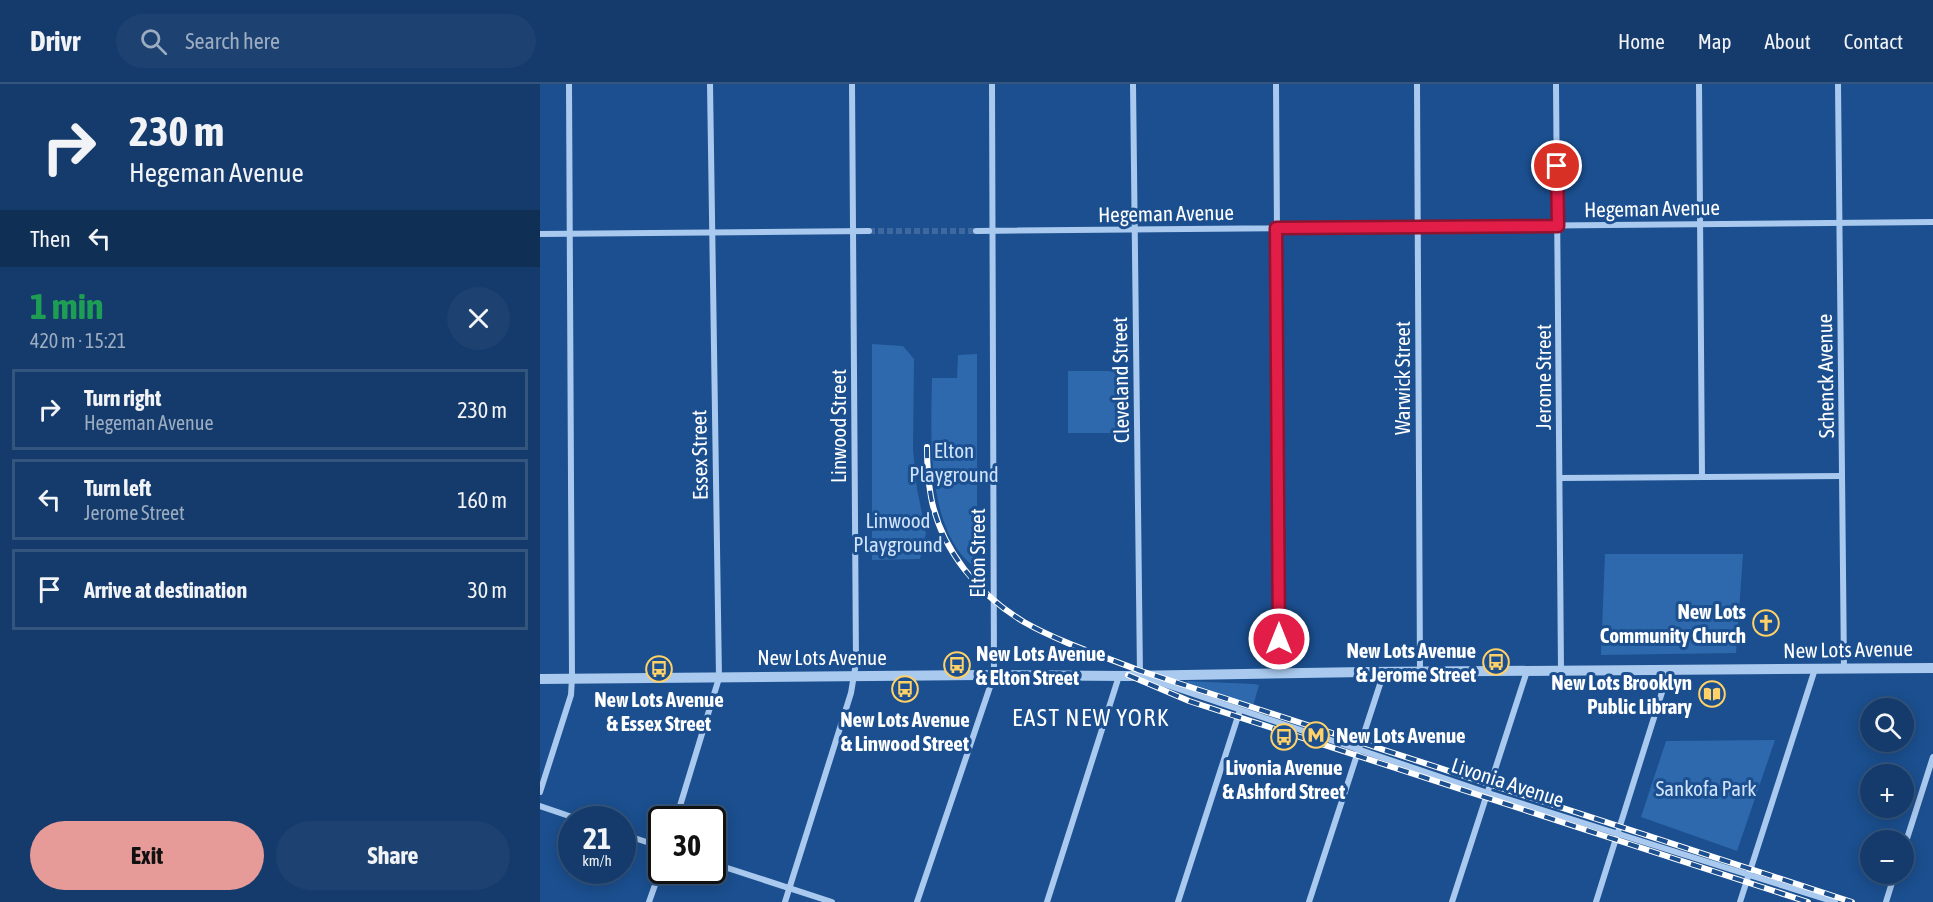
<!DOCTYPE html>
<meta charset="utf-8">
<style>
body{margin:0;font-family:"Asap Condensed",sans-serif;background:#1d4271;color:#f1f3f6;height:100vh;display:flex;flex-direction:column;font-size:22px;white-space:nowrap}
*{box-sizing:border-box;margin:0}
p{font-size:20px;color:#9dadc1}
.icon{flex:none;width:33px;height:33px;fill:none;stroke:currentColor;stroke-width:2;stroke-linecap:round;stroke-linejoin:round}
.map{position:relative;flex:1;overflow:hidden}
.side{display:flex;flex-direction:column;background:#143b6b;width:540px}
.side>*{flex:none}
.guide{background:#143b6b;color:#f1f3f6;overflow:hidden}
.controls{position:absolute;left:1320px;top:614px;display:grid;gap:12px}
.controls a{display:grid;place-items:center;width:54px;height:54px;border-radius:50%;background:#143b6b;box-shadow:0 3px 15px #0003,0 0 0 2px #33557e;font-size:30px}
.speed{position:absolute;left:18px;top:722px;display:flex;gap:12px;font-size:30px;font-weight:700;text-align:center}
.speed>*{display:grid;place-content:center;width:78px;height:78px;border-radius:50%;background:#143b6b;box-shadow:0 3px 15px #0003,0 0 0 2px #33557e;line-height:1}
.speed small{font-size:15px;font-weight:400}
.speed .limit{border:3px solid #111;border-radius:9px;background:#fff;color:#111}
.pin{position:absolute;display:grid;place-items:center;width:51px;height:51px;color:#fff;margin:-26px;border:3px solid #fff;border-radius:50%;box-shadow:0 2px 6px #0007}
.me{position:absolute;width:66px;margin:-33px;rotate:0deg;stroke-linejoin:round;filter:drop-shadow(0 0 4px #0008)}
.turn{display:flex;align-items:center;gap:21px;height:126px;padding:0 30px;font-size:27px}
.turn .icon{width:78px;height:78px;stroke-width:2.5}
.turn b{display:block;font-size:42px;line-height:51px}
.then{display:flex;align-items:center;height:57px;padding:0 30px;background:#0003;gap:12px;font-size:22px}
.round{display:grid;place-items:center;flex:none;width:63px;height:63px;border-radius:32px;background:#1d4271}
.head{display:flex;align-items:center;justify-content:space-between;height:102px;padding:0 30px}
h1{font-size:36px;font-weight:700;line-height:45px;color:#1e9e55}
.button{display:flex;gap:12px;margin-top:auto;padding:12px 30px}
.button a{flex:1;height:69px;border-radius:36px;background:#e69b98;color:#111;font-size:24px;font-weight:700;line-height:69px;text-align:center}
.button a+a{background:#1d4271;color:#f1f3f6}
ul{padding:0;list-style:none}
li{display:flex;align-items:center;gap:18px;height:81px;margin:0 12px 9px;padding:0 18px;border:3px solid #33557e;border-radius:0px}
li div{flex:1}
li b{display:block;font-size:22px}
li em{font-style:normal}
header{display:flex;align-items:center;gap:36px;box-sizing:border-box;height:84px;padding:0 30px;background:#143b6b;border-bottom:2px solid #33557e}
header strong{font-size:28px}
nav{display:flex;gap:33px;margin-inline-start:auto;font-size:21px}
.search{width:420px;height:54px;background:#1d4271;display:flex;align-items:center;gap:15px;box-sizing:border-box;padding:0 21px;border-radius:33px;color:#9dadc1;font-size:22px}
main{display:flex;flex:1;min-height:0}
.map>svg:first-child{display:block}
.green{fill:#2e69ad}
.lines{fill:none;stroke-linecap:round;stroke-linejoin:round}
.minor-tunnel{stroke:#3d69a0;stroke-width:6;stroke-dasharray:6 3;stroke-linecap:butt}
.minor{stroke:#a9c9ee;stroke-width:6}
.tertiary{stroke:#a9c9ee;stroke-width:10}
.rail-casing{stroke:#fff;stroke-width:6}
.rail{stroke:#1b4f8f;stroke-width:4;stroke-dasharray:11;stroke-linecap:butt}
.route-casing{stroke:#92132f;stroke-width:15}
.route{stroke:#e11d48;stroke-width:10}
.labels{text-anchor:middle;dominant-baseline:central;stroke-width:6;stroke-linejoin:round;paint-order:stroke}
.street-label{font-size:21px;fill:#fff;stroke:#1b4f8f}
.park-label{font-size:21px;fill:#cfe3fa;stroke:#1b4f8f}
.poi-label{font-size:21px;font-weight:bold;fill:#fff;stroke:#1b4f8f;text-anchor:end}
.quarter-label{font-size:24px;letter-spacing:1.5px;fill:#fff;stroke:#1b4f8f}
</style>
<header>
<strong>Drivr</strong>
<div class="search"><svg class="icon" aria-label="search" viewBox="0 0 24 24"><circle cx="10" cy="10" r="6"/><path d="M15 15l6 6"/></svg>Search here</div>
<nav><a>Home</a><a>Map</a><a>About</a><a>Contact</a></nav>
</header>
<main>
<section class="side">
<div class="guide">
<div class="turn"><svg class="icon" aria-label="right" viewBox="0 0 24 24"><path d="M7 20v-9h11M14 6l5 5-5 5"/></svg><div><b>230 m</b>Hegeman Avenue</div></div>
<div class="then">Then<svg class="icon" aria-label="left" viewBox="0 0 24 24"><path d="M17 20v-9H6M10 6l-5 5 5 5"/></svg></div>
</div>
<div class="head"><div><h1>1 min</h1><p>420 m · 15:21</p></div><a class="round"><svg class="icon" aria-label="close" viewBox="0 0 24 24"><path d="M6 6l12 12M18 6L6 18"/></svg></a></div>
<ul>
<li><svg class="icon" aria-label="right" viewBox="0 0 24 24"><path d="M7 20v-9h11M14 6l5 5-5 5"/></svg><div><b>Turn right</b><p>Hegeman Avenue</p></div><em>230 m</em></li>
<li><svg class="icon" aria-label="left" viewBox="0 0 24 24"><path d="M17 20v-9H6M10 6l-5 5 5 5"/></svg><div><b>Turn left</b><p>Jerome Street</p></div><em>160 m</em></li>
<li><svg class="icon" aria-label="arrive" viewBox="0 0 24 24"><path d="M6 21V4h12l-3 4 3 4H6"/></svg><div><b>Arrive at destination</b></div><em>30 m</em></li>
</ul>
<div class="button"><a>Exit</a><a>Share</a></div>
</section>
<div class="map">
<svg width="1393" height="818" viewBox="0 0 1393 818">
<rect width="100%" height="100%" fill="#1b4f8f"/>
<g class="green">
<polygon points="332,260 363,262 374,275 373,366 377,405 386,449 380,475 332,476"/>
<path d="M437 270V485C385 449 391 350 392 294H417L418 271Z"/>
<rect x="528" y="287" width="50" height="62"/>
<polygon points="1065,470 1203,470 1196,569 1061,571"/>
<polygon points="646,597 714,600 719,601 713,622 648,600"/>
<polygon points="1235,656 1197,767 1101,733 1126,657"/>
</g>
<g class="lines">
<polyline class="minor-tunnel" points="329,147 436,147"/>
<g class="minor">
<polyline points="593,0 600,592 948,709 1295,818"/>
<polyline points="736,0 740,589"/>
<polyline points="877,0 880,588"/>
<polyline points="1016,0 1021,586"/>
<polyline points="1159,0 1162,392"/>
<polyline points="1298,0 1304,585"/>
<polyline points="436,147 1393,138"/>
<polyline points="0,150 329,147"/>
<polyline points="1020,394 1302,392"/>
<polyline points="0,708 31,611 32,594 29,0"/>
<polyline points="0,722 38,735"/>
<polyline points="136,735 179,594 170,0"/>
<polyline points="82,750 122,763"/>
<polyline points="1364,764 1393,673"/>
<polyline points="172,779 292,818"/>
<polyline points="109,818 122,781"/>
<polyline points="245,818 311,609 316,579 312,0"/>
<polyline points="377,818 454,591 452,0"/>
<polyline points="507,818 579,592"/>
<polyline points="638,818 700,626"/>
<polyline points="769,818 844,588"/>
<polyline points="912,818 987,587"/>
<polyline points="1056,818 1129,586"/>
<polyline points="1200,818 1275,585"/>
<polyline points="1346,818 1355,789"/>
</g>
<polyline class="tertiary" points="0,595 440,591 587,592 826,588 1393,584"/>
<g class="rail-casing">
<g id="rail">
<path d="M387 363C387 380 388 396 391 413 401 466 439 511 484 538 517 557 562 572 598 586L1312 818"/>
<polyline points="588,591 649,617 1268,818"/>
</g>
</g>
<use href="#rail" class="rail"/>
</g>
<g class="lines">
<g class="route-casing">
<polyline id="route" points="739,555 736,144 1018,142 1017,82"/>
</g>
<use href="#route" class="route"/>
</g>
<defs>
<g id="church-ring" transform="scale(1.35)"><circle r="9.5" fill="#1b4f8f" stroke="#ffd166" stroke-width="1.5"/><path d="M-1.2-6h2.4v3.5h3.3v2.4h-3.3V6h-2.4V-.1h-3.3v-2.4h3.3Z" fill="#ffd166"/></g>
<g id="bus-ring" transform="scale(1.35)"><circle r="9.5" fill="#1b4f8f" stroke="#ffd166" stroke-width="1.5"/><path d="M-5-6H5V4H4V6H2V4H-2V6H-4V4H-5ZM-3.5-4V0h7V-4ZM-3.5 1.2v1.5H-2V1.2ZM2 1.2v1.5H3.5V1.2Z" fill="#ffd166"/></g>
<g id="library-ring" transform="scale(1.35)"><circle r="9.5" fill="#1b4f8f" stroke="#ffd166" stroke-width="1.5"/><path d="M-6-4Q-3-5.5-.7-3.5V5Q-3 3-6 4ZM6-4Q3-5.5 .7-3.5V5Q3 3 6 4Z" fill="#ffd166"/></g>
<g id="metro-ring" transform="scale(1.35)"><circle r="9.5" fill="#1b4f8f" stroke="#ffd166" stroke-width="1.5"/><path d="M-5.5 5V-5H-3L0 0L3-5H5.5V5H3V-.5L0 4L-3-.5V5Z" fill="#ffd166"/></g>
</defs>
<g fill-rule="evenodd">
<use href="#church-ring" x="1226" y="539"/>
<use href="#bus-ring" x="956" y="578"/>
<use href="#bus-ring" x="417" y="581"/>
<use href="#bus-ring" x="119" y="585"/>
<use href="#bus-ring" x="365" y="605"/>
<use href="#library-ring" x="1172" y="610"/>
<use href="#metro-ring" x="776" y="651"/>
<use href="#bus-ring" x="744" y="653"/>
</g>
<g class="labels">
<g class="street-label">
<text transform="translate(1112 124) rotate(-1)">Hegeman Avenue</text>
<text transform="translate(626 129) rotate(-1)">Hegeman Avenue</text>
<text transform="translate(1285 292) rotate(-91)">Schenck Avenue</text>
<text transform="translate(1003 293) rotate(-90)">Jerome Street</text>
<text transform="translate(862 294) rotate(-90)">Warwick Street</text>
<text transform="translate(580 296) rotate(-91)">Cleveland Street</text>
<text transform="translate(298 342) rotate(-90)">Linwood Street</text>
<text transform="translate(159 371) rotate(-91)">Essex Street</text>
<text transform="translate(437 469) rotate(-90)">Elton Street</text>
<text transform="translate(1308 565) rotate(-1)">New Lots Avenue</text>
<text x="282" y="573">New Lots Avenue</text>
<text transform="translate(968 698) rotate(18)">Livonia Avenue</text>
</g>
<g class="park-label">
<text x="414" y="366">Elton<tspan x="414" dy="24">Playground</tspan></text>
<text x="358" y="436">Linwood<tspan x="358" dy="24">Playground</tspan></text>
<text x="1166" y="704">Sankofa Park</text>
</g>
<g class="poi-label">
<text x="1206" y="527">New Lots<tspan x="1206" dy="24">Community Church</tspan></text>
<text x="936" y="566">New Lots Avenue<tspan x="936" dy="24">&amp; Jerome Street</tspan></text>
<text x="436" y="569" text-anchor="start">New Lots Avenue<tspan x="436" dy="24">&amp; Elton Street</tspan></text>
<text x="1152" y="598">New Lots Brooklyn<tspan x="1152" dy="24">Public Library</tspan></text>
<text x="119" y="615" text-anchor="middle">New Lots Avenue<tspan x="119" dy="24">&amp; Essex Street</tspan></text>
<text x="365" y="635" text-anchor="middle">New Lots Avenue<tspan x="365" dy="24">&amp; Linwood Street</tspan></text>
<text x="796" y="651" text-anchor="start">New Lots Avenue</text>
<text x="744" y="683" text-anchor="middle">Livonia Avenue<tspan x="744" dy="24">&amp; Ashford Street</tspan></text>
</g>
<g class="quarter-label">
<text x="551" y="633">EAST NEW YORK</text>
</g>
</g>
</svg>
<div class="controls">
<a><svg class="icon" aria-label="search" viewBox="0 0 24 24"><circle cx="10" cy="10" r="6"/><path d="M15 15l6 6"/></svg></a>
<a>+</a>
<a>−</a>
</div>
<div class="speed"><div>21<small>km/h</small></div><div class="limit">30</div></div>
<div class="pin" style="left:1017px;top:82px;background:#d93025"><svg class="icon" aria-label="arrive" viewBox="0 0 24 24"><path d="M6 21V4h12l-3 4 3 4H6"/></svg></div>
<svg class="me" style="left:739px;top:555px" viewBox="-20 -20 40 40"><circle r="17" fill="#e11d48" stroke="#fff" stroke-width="3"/><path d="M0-11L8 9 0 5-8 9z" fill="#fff"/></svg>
</div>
</main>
